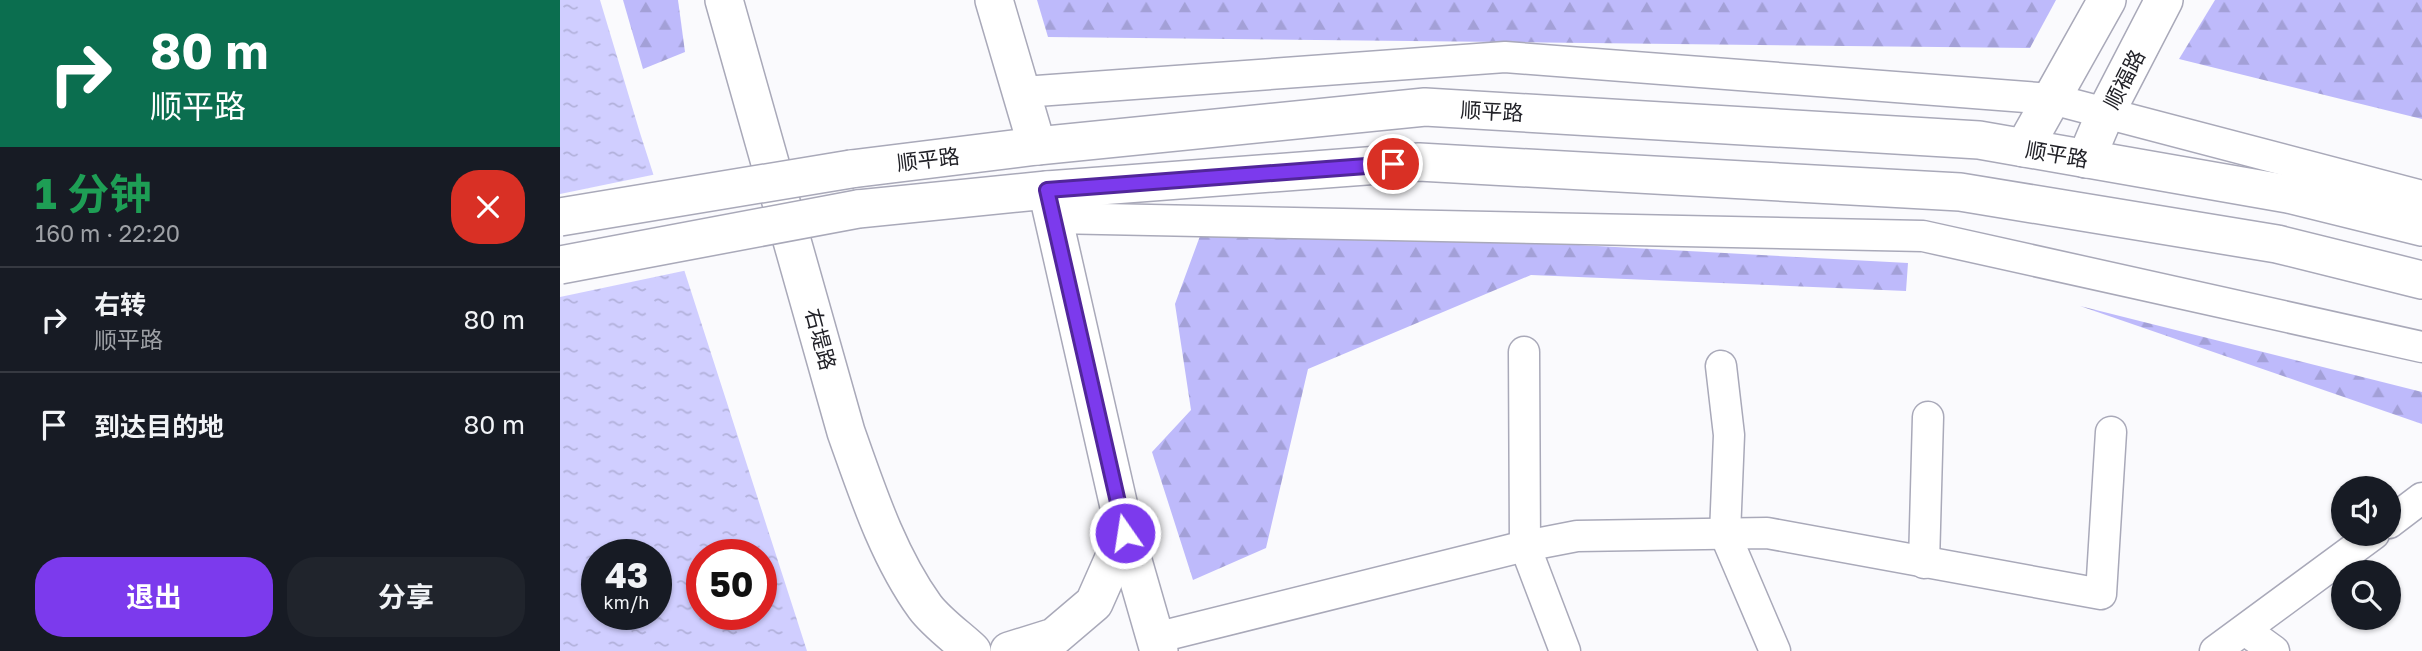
<!DOCTYPE html>
<html lang="zh">
<meta charset="utf-8">
<style>
body{margin:0;font-family:"Golos Text","Noto Sans SC",sans-serif;background:#20242c;color:#f1f3f6;height:100vh;display:flex;flex-direction:column;font-size:26px;white-space:nowrap}
*{box-sizing:border-box;margin:0}
p{font-size:23px;color:#9ea1a6}
.icon{flex:none;width:38px;height:38px;fill:none;stroke:currentColor;stroke-width:2;stroke-linecap:round;stroke-linejoin:round}
.map{position:relative;flex:1;overflow:hidden}
.side{display:flex;flex-direction:column;background:#171b24;width:560px}
.side>*{flex:none}
.hud{background:#0b6e4f;color:#fff;overflow:hidden}
.controls{position:absolute;left:1771px;top:476px;display:grid;gap:14px}
.controls a{display:grid;place-items:center;width:70px;height:70px;border-radius:50%;background:#171b24;box-shadow:0 2px 5px #0004;font-size:35px}
.speed{position:absolute;left:21px;top:539px;display:flex;gap:14px;font-size:35px;font-weight:700;text-align:center}
.speed>*{display:grid;place-content:center;width:91px;height:91px;border-radius:50%;background:#171b24;box-shadow:0 2px 5px #0004;line-height:1}
.speed small{font-size:18px;font-weight:400}
.speed .limit{border:10px solid #d22;background:#fff;color:#111}
.pin{position:absolute;display:grid;place-items:center;width:60px;height:60px;color:#fff;margin:-30px;border:4px solid #fff;border-radius:50%;box-shadow:0 2px 7px #0007}
.me{position:absolute;width:77px;margin:-38px;rotate:347deg;stroke-linejoin:round;filter:drop-shadow(0 0 5px #0008)}
.turn{display:flex;align-items:center;gap:24px;height:147px;padding:0 35px;font-size:32px}
.turn .icon{width:91px;height:91px;stroke-width:2.5}
.turn b{display:block;font-size:49px;line-height:60px}
.round{display:grid;place-items:center;flex:none;width:74px;height:74px;border-radius:28px;background:#20242c}
.headline{display:flex;align-items:center;justify-content:space-between;height:119px;padding:0 35px}
h1{font-size:42px;font-weight:700;line-height:52px;color:#1e9e55}
.button{display:flex;gap:14px;margin-top:auto;padding:14px 35px}
.button a{flex:1;height:80px;border-radius:28px;background:#7c3aed;color:#fff;font-size:28px;font-weight:700;line-height:80px;text-align:center}
.button a+a{background:#20242c;color:#f1f3f6}
ul{padding:0;list-style:none}
li{display:flex;align-items:center;gap:21px;height:105px;padding:0 35px;border-top:2px solid #363941}
li div{flex:1}
li b{display:block;font-size:26px}
li em{font-style:normal}
main{display:flex;flex:1;min-height:0}
.map>svg:first-child{display:block}
.forest{fill:url(#forest-firs)}
.water{fill:url(#water-ripples);fill-rule:evenodd}
.pier{fill:#fafafd}
.lines{fill:none;stroke-linecap:round;stroke-linejoin:round}
.minor-casing{stroke:#a9a9b9;stroke-width:33}
.major-casing{stroke:#a9a9b9;stroke-width:40}
.minor{stroke:#fff;stroke-width:30}
.major{stroke:#fff;stroke-width:37}
.major-bridge-casing{stroke:#a9a9b9;stroke-width:40;stroke-linecap:butt}
.major-bridge{stroke:#fff;stroke-width:37}
.route-casing{stroke:#51269a;stroke-width:18}
.route{stroke:#7c3aed;stroke-width:12}
.labels{text-anchor:middle;dominant-baseline:central;stroke-width:5;stroke-linejoin:round;paint-order:stroke}
.street-label{font-size:21px;fill:#222228;stroke:#fff}
</style>
<main>
<section class="side">
<div class="hud">
<div class="turn"><svg class="icon" aria-label="right" viewBox="0 0 24 24"><path d="M7 20v-9h11M14 6l5 5-5 5"/></svg><div><b>80 m</b>顺平路</div></div>
</div>
<div class="headline"><div><h1>1 分钟</h1><p>160 m · 22:20</p></div><a class="round" style="background:#d93025;color:#fff"><svg class="icon" aria-label="close" viewBox="0 0 24 24"><path d="M6 6l12 12M18 6L6 18"/></svg></a></div>
<ul>
<li><svg class="icon" aria-label="right" viewBox="0 0 24 24"><path d="M7 20v-9h11M14 6l5 5-5 5"/></svg><div><b>右转</b><p>顺平路</p></div><em>80 m</em></li>
<li><svg class="icon" aria-label="arrive" viewBox="0 0 24 24"><path d="M6 21V4h12l-3 4 3 4H6"/></svg><div><b>到达目的地</b></div><em>80 m</em></li>
</ul>
<div class="button"><a>退出</a><a>分享</a></div>
</section>
<div class="map">
<svg width="1862" height="651" viewBox="0 0 1862 651">
<defs>
<pattern id="forest-firs" width="22" height="20" patternUnits="userSpaceOnUse" patternTransform="scale(1.75)"><rect width="22" height="20" fill="#bebafb"/><path d="M5 1l3.5 6h-7zM16 11l3.5 6h-7z" fill="#a3a0d7"/></pattern>
<pattern id="water-ripples" width="26" height="14" patternUnits="userSpaceOnUse" patternTransform="scale(1.75)"><rect width="26" height="14" fill="#d0ceff"/><path d="M2 4q2-2 4 0t4 0M15 11q2-2 4 0t4 0" fill="none" stroke="#b2b1db"/></pattern>
</defs>
<rect width="100%" height="100%" fill="#fafafd"/>
<g class="forest">
<polygon points="63,0 118,0 125,52 83,69"/>
<polygon points="477,0 1496,0 1470,48 488,37"/>
<polygon points="1655,0 1862,0 1862,119 1619,59"/>
<polygon points="640,236 871,237 1348,263 1346,291 971,275 748,369 706,548 633,580 592,452 631,410 615,304"/>
<polygon points="1520,306 1862,392 1862,424"/>
</g>
<path class="water" d="M0 0H40L80 133 247 651H0ZM37 555H96V614H37ZM142 555H201V614H142Z"/>
<polygon class="pier" points="97,174 128,270 0,297 0,194"/>
<g class="lines">
<g class="minor-casing">
<g id="minor">
<polyline points="463,92 945,57 1492,99 1862,196"/>
<polyline points="493,218 1363,236 1862,347"/>
<polyline points="964,352 965,546 1005,651"/>
<polyline points="1161,366 1169,435 1165,534 1215,651"/>
<polyline points="1829,523 1862,498"/>
<polyline points="1364,563 1368,417"/>
<polyline points="1685,630 1714,651"/>
<polyline points="595,638 965,546 1017,536 1207,533 1541,594 1551,432"/>
<polyline points="1655,651 1814,534"/>
</g>
</g>
<g class="major-casing">
<g id="major">
<path d="M164 0 286 432C307 491 328 556 365 607 377 623 397 637 412 651"/>
<polyline points="434,0 477,146"/>
<polyline points="1464,148 1547,0"/>
<polyline points="1526,159 1545,114 1604,0"/>
<polyline points="291,169 477,146 865,107 1419,140 1728,194 1862,227"/>
<polyline points="487,190 565,533 599,651"/>
<polyline points="298,209 487,190 859,162 1400,192 1717,244 1862,280"/>
<polyline points="449,651 494,637 534,603 565,533"/>
</g>
</g>
<use href="#minor" class="minor"/>
<use href="#major" class="major"/>
<g class="major-bridge-casing">
<g id="major-bridge">
<polyline points="0,217 291,169"/>
<polyline points="0,265 298,209"/>
</g>
</g>
<use href="#major-bridge" class="major-bridge"/>
</g>
<g class="lines">
<g class="route-casing">
<polyline id="route" points="565,533 487,190 833,164"/>
</g>
<use href="#route" class="route"/>
</g>
<g class="labels">
<g class="street-label">
<text transform="translate(1564 79) rotate(-63)">顺福路</text>
<text transform="translate(932 111) rotate(3)">顺平路</text>
<text transform="translate(1497 154) rotate(10)">顺平路</text>
<text transform="translate(368 159) rotate(-7)">顺平路</text>
<text transform="translate(261 339) rotate(75)">右堤路</text>
</g>
</g>
</svg>
<div class="controls">
<a><svg class="icon" aria-label="sound" viewBox="0 0 24 24"><path d="M4 9h4l5-4v14l-5-4H4zM17 9q2 3 0 6"/></svg></a>
<a><svg class="icon" aria-label="search" viewBox="0 0 24 24"><circle cx="10" cy="10" r="6"/><path d="M15 15l6 6"/></svg></a>
</div>
<div class="speed"><div>43<small>km/h</small></div><div class="limit">50</div></div>
<div class="pin" style="left:833px;top:164px;background:#d93025"><svg class="icon" aria-label="arrive" viewBox="0 0 24 24"><path d="M6 21V4h12l-3 4 3 4H6"/></svg></div>
<svg class="me" style="left:565px;top:533px" viewBox="-20 -20 40 40"><circle r="17" fill="#7c3aed" stroke="#fff" stroke-width="3"/><path d="M0-11L8 9 0 5-8 9z" fill="#fff"/></svg>
</div>
</main>
